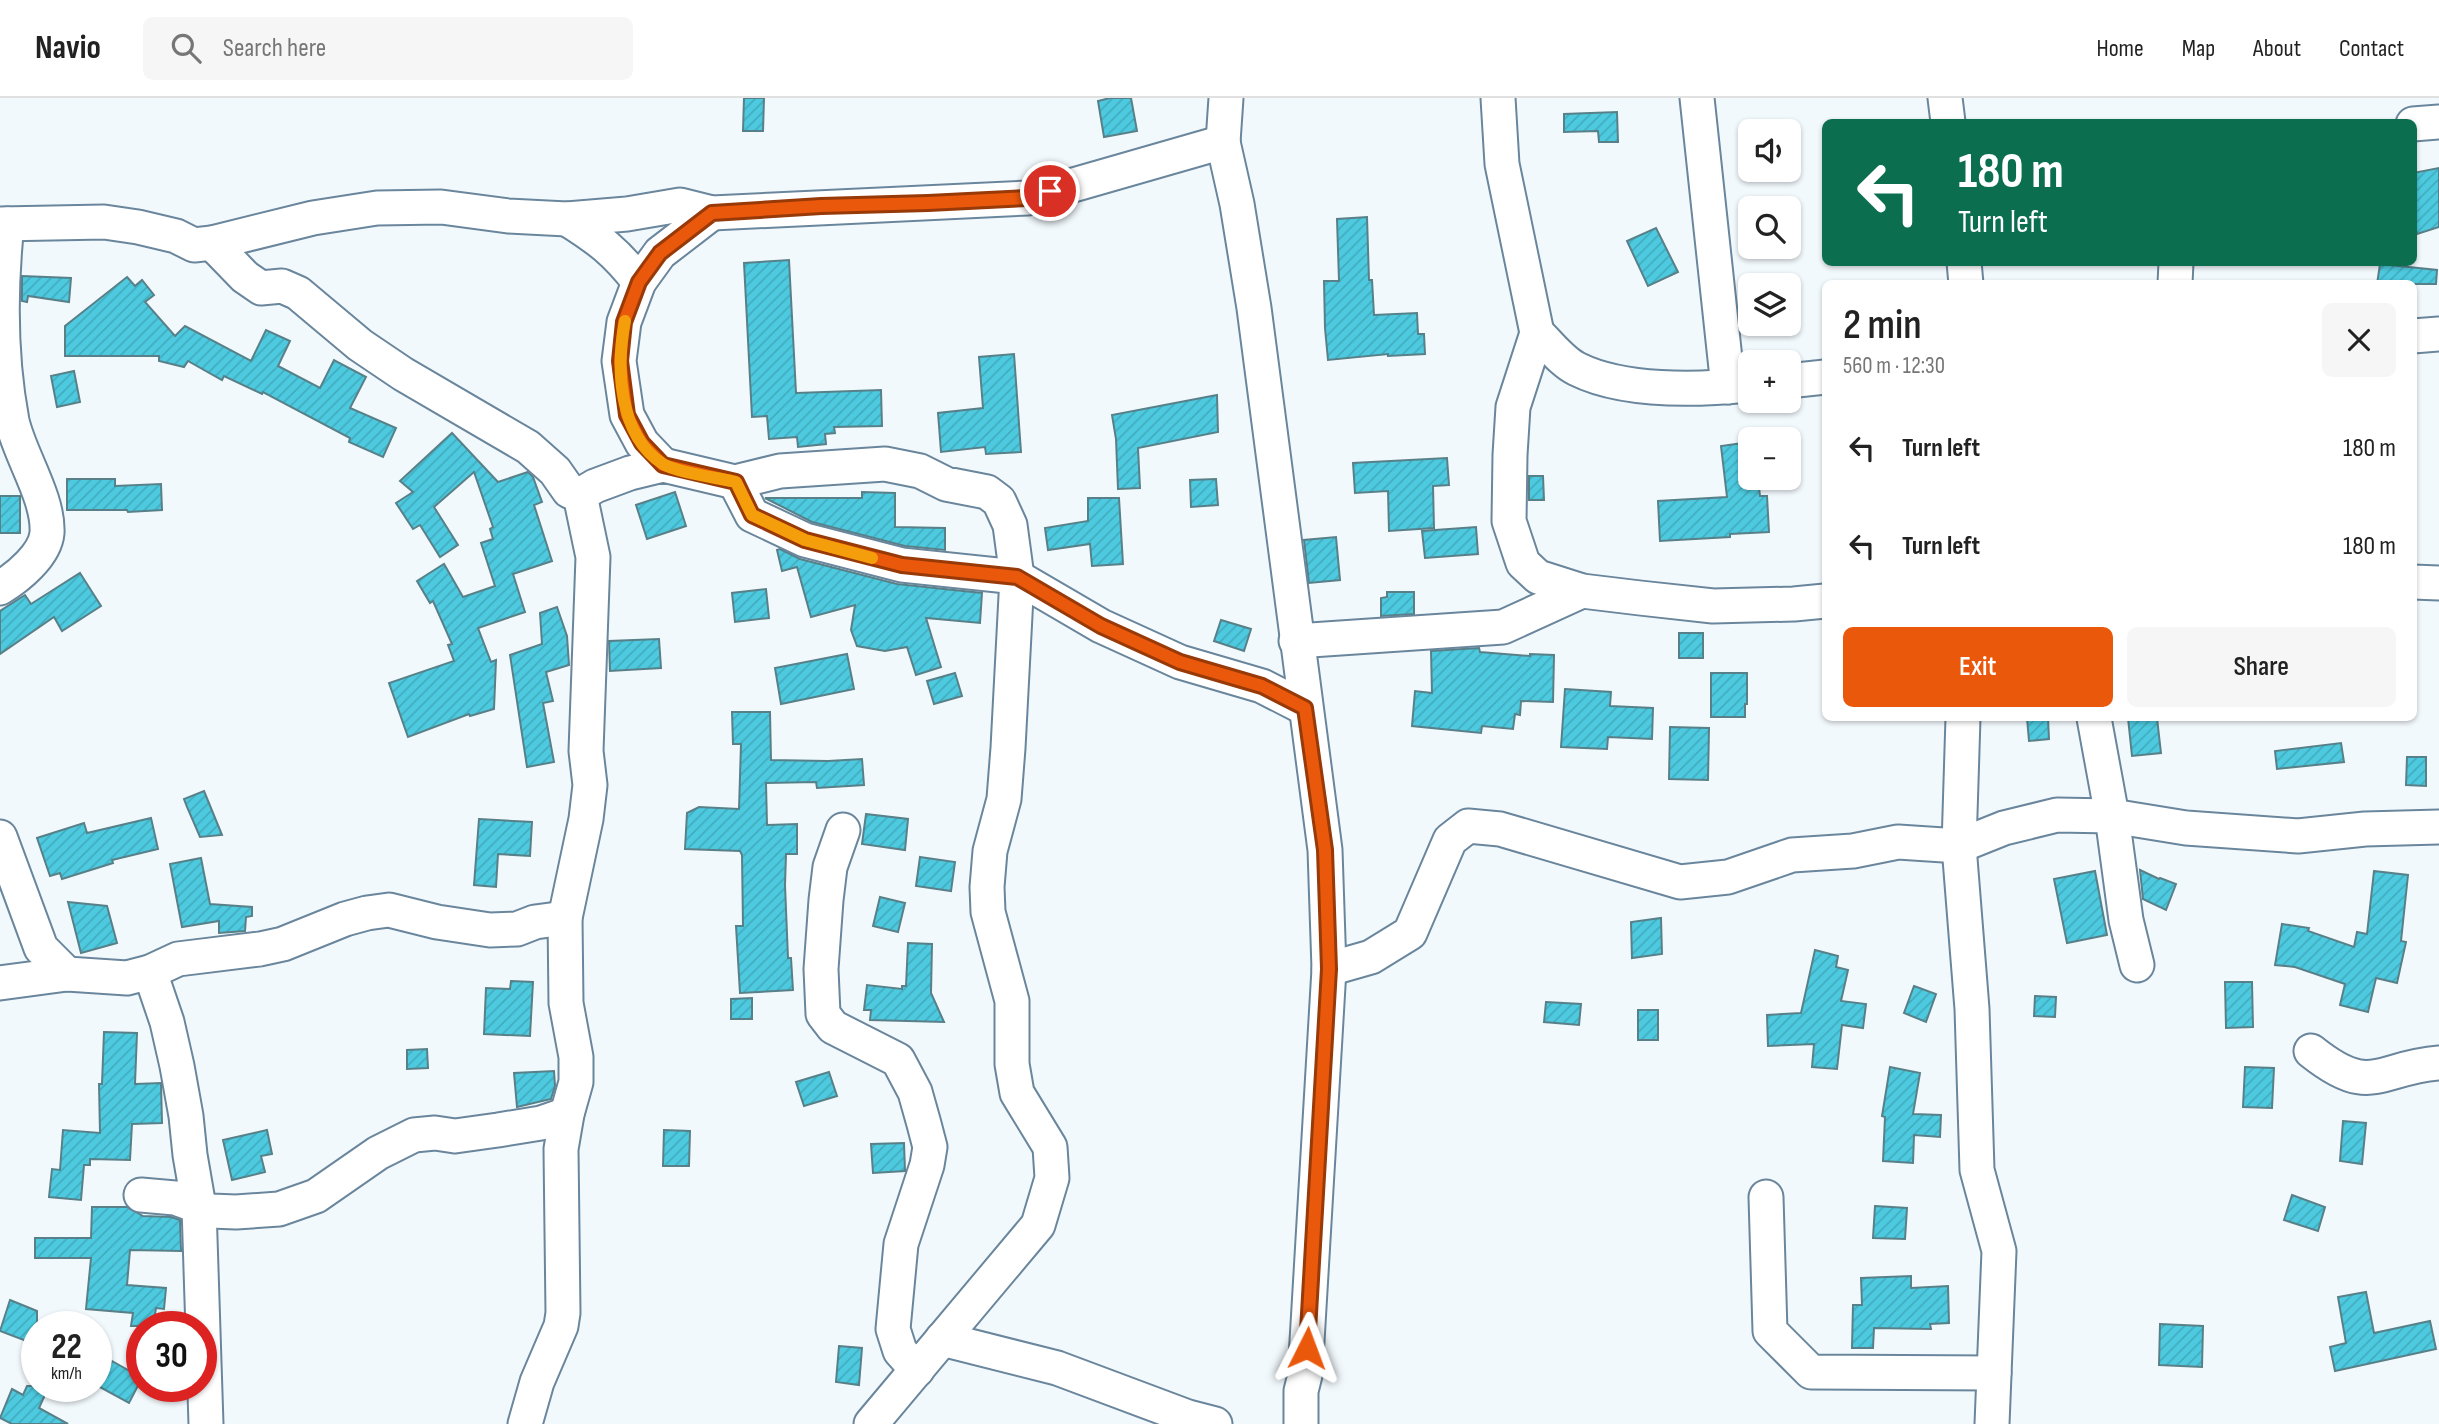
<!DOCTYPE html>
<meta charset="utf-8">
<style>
body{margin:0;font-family:"Sofia Sans Condensed",sans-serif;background:#f6f6f6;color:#222;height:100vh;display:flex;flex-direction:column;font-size:26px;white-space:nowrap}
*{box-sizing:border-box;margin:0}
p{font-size:23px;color:#767676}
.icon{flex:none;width:38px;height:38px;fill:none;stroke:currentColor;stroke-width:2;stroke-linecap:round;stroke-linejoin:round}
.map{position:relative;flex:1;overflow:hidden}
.sheet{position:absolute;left:1822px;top:182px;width:595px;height:441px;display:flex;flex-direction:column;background:#fff;border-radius:10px;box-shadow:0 2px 5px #0004}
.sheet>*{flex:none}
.banner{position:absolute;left:1822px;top:21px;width:595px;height:147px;border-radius:10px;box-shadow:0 2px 5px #0004;background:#0b6e4f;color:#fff;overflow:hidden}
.buttons{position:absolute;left:1738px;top:21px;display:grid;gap:14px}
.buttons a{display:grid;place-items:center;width:63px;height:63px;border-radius:10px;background:#fff;box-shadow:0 2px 5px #0004;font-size:35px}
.speed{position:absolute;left:21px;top:1213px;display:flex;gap:14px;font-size:35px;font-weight:700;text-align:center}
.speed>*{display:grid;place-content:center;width:91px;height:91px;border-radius:50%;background:#fff;box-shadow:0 2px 5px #0004;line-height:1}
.speed small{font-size:18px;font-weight:400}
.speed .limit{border:10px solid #d22;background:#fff;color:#111}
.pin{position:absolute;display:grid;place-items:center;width:60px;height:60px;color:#fff;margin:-30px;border:4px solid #fff;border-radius:50%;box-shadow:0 2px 7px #0007}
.me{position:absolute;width:77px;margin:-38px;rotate:3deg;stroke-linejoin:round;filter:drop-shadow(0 0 5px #0008)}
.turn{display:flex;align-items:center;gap:24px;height:147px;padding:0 21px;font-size:32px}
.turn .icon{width:91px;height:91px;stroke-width:2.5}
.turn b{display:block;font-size:49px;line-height:60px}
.round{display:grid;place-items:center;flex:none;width:74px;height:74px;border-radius:10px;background:#f6f6f6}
.summary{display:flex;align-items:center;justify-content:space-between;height:119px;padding:0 21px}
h1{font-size:42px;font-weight:600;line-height:52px}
.primary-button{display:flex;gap:14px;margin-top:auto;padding:14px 21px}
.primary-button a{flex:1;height:80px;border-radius:10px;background:#ea580c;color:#fff;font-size:28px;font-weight:600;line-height:80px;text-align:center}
.primary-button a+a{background:#f6f6f6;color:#222}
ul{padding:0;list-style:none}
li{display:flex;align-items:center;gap:21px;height:98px;padding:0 21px}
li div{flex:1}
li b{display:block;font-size:26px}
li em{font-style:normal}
header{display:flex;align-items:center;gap:42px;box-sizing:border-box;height:98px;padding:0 35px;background:#fff;border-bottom:2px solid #e0e0e0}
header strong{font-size:33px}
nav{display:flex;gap:38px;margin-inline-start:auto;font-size:24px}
.search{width:490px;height:63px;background:#f6f6f6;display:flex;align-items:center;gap:18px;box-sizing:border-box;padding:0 24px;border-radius:10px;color:#767676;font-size:26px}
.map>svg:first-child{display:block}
.building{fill:url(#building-hatch);stroke:#588088;stroke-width:2}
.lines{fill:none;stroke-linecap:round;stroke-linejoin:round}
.minor-casing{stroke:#6a869c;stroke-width:37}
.minor{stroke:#fff;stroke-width:33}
.route-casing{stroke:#983908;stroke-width:18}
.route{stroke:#ea580c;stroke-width:12}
.slow{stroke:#f59e0b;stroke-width:12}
</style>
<header>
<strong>Navio</strong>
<div class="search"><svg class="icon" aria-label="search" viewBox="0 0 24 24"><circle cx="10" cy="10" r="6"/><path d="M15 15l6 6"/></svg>Search here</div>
<nav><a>Home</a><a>Map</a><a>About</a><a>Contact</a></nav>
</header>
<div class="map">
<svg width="2439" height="1326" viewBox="0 0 2439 1326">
<defs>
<pattern id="building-hatch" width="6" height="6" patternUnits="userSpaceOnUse" patternTransform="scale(1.75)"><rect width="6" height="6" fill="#4dcadf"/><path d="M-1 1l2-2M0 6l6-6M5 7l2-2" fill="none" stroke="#42acbf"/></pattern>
</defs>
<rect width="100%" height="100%" fill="#f2f9fd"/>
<g class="building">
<polygon points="744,0 764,0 763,33 743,33"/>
<polygon points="1110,0 1131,0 1137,33 1104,39 1098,3"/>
<polygon points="1617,14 1618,44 1599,44 1598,33 1564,34 1564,16"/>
<polygon points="2439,70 2439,129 2417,136 2413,126 2413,75"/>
<polygon points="1367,119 1369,182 1372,182 1374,217 1417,215 1418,236 1424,236 1425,256 1388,258 1388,256 1328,262 1325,230 1324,183 1339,183 1337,121"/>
<polygon points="1656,130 1678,174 1648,188 1627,143"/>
<polygon points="789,162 796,295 881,292 882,328 834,329 835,335 825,336 826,346 798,349 797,339 769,341 767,318 752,319 744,165"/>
<polygon points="2380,166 2437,172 2436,186 2377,186"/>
<polygon points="22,178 71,180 69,204 28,198 27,204 22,203"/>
<polygon points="127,179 135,188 142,182 154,197 145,204 175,238 185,228 251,263 266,232 290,243 278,268 320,290 334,262 366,279 350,310 396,330 383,359 349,344 350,340 263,294 262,296 224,278 222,282 188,263 184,269 159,263 159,258 65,258 65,228"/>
<polygon points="1014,256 1021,354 986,356 985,349 941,354 938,315 983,310 979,259"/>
<polygon points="74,273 80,304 57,309 51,278"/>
<polygon points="1217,297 1218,334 1138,350 1140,390 1118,391 1116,341 1112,317"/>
<polygon points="452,335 498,384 528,374 533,379 542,404 534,407 552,463 513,476 525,514 478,530 491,564 496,562 494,611 470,618 469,616 408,639 389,585 454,563 448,547 452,546 433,503 430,505 417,483 444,466 463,499 495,488 481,445 493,441 490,431 493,429 474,374 434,409 458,447 440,459 420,427 413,431 396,405 413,394 400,383"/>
<polygon points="1750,344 1750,380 1758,380 1760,398 1767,398 1769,434 1730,436 1730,439 1660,443 1658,403 1727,399 1721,348"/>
<polygon points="1447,360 1449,387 1433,388 1434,430 1389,433 1388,393 1355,395 1353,365"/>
<polygon points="1529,378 1543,378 1544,402 1529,402"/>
<polygon points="67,381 115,381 115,388 161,386 162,412 128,414 127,412 67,412"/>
<polygon points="1216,381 1218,407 1191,409 1190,382"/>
<polygon points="675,394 686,428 647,441 636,407"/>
<polygon points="862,394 895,395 895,429 945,430 945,452 905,448 812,424 765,400 862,400"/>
<rect x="0" y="398" width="20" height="37"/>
<polygon points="1088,400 1119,400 1123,466 1092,468 1090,446 1048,452 1045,430 1088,423"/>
<polygon points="1476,429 1478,456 1425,460 1422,433"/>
<polygon points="1336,439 1340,482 1309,485 1304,442"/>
<polygon points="780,451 800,461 897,486 982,495 980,525 926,520 941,569 916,577 907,549 885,553 857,548 851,532 855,507 811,519 797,469 782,473 777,452"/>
<polygon points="80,475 101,508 62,533 54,519 0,556 0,513 25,497 31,506"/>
<polygon points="766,491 769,520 735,524 732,495"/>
<polygon points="1387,494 1414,494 1414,516 1381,518 1381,500 1387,499"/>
<polygon points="557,509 567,538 569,567 546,574 553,603 543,605 554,664 527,669 510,557 542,546 540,515"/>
<polygon points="1221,522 1251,531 1244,553 1214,543"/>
<rect x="1679" y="535" width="24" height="25"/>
<polygon points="659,541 661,570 610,573 609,543"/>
<polygon points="1479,550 1480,554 1530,558 1530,556 1554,557 1553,604 1521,603 1520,617 1515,616 1513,631 1482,628 1481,635 1412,628 1415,593 1432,595 1431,553"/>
<polygon points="847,556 854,591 781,606 775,570"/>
<polygon points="955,575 962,598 934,606 927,583"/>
<polygon points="1711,575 1747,575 1747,606 1745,606 1745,619 1711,619"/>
<polygon points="1565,591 1611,594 1610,608 1653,610 1652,641 1608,639 1607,651 1561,649"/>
<polygon points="732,614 770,614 771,662 828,663 862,661 864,687 817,690 816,684 766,685 767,727 797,726 797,756 786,756 785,787 788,860 791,860 793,892 740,895 736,828 743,828 742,757 740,753 685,751 687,715 699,709 739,711 741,646 733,646"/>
<polygon points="2027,620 2048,620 2049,641 2029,643"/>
<polygon points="2128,620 2157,620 2161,655 2132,658"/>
<polygon points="1670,629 1709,630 1708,682 1669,681"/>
<polygon points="2341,645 2344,664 2277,671 2275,653"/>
<polygon points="2407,659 2426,659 2426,688 2406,687"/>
<polygon points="204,693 222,737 200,739 187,709 184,701"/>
<polygon points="866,716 908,721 905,752 862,746"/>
<polygon points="151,720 158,751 112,762 113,765 62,781 60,775 50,778 37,740 84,725 87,735"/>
<polygon points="479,721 532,724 530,758 498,756 496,789 474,787"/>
<polygon points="920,759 955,764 951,793 916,788"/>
<polygon points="201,760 210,806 252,809 252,818 246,819 245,833 219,835 219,823 182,829 170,766"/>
<polygon points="2140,772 2159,781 2160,780 2176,786 2166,812 2143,801"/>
<polygon points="2095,773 2107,837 2067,845 2054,781"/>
<polygon points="2374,773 2408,777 2401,843 2406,844 2397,885 2376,880 2368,914 2340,907 2345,886 2295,869 2275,867 2282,826 2309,830 2308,833 2354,849 2357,834 2367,836"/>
<polygon points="880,799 905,805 898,834 873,828"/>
<polygon points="68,804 107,808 117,845 81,855"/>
<polygon points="1661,820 1662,856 1632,860 1631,824"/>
<polygon points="908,845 932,846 931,895 944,924 870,922 871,912 864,912 867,887 902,891 902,888 906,888"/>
<polygon points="1815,852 1838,858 1836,869 1848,872 1841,903 1866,906 1863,930 1842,927 1837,971 1812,969 1814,946 1768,948 1767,917 1801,915"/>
<polygon points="511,883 533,884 530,938 484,936 486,890 510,891"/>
<polygon points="2225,884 2252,884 2253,929 2226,930"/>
<polygon points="1914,888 1936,896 1926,924 1904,915"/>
<polygon points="2035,898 2056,899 2055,919 2034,918"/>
<polygon points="752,900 752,921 731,921 731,901"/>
<polygon points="1546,904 1581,906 1579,927 1544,924"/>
<rect x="1638" y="912" width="20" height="30"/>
<polygon points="104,934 137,935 135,986 161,985 162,1025 132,1026 130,1062 90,1061 90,1067 84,1067 81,1102 49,1099 52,1071 60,1072 63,1032 100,1035 99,986 102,986"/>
<polygon points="427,951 428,970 407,971 407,952"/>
<polygon points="1890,969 1920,975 1913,1016 1941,1017 1940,1039 1914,1037 1913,1065 1883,1063 1885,1019 1882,1018"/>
<polygon points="2245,969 2274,970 2272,1010 2243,1009"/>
<polygon points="554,973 555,988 551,1001 517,1009 514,975"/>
<polygon points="829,974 837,998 804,1008 796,984"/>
<polygon points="2343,1023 2366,1025 2362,1066 2340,1063"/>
<polygon points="267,1032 272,1056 261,1058 265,1074 232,1082 223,1042"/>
<polygon points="664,1032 690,1033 689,1068 663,1068"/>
<polygon points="904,1045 905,1073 873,1075 871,1046"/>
<polygon points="2292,1097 2325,1109 2318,1133 2284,1122"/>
<polygon points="1875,1108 1907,1110 1905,1141 1873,1140"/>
<polygon points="92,1109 127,1109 143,1118 171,1119 180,1122 181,1153 130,1152 127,1187 166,1190 164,1211 156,1210 153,1228 131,1228 133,1215 86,1211 91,1160 35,1160 35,1140 91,1140"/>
<polygon points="1911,1178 1911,1190 1948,1188 1949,1225 1930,1226 1931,1231 1874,1230 1873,1250 1852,1250 1853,1207 1862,1207 1861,1180"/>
<polygon points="2366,1194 2374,1235 2430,1223 2436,1251 2335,1273 2330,1249 2346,1245 2338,1199"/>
<polygon points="10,1202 37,1213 37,1247 0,1233"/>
<polygon points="2160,1226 2203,1228 2202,1269 2159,1267"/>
<polygon points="839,1248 862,1250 859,1287 836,1284"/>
<polygon points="112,1263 142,1280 129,1305 98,1288"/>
<polygon points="27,1288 49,1288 39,1310 68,1326 12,1326 0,1320 12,1291 23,1297"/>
</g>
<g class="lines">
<g class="minor-casing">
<g id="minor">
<polyline points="1498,0 1502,66 1537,235 1513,309 1510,357 1509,423 1523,465 1538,479 1582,493 1640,500 1713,508 1794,506 1825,503"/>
<polyline points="1697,0 1728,289"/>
<polyline points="1945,0 1948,24"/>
<polyline points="2413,26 2439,24"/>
<polyline points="1223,44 1237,106 1254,210 1325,752 1329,871 1305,1277 1301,1293 1301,1326"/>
<path d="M567 121C599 141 616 154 639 184"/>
<polyline points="0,126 104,124 138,129 176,138 194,147 212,145 313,120 377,110 441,109 508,118 567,121 627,116 680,107 712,115 1028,100 1223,44 1226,0"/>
<polyline points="212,145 245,179 261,190 282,188 298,195 360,247 403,276 528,349 555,373 569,393 580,397"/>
<polyline points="1964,164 1966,186"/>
<polyline points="2175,186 2176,164"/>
<path d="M1537 235C1549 246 1562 264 1577 271 1623 294 1697 292 1748 287"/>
<polyline points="2413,238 2439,236"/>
<polyline points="1788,283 1825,279"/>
<polyline points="663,367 642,345 627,317 619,263 624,224 639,184 660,155 712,115"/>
<polyline points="735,384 752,417 805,442 902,467 1017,479 1101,528 1180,564 1262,588 1305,610"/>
<polyline points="580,397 595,388 630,375 663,367 735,384 780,373 885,366 920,373 946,386 987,394 999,403 1010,427 1017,479 1008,650 1004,701 990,753 987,789 988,814 1012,903 1012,966 1017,995 1050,1049 1052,1080 1038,1127 871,1326"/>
<polyline points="2413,484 2439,485"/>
<path d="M0 490C18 479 45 457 47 435 49 400 20 358 12 323 0 259 0 192 7 126"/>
<polyline points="1296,543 1503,529 1582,493"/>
<polyline points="1963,620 1959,748 1972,911 1977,1072 1999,1153 1992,1326"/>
<polyline points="2094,620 2112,718 2126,822 2137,867"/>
<polyline points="843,732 830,769 826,802 821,871 823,916 833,929 898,962 915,994 924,1026 930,1049 927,1067 901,1146 893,1231 900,1253 917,1272"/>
<polyline points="0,739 41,850 67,876"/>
<polyline points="1329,871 1371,859 1410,835 1450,742 1468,728 1500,731 1680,784 1728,779 1792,757 1853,753 1898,744 1959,748 2004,730 2057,717 2112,718 2186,730 2298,738 2365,731 2439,729"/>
<polyline points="150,874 167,924 177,968 186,1018 190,1057 199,1109 206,1326"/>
<polyline points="0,885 67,876 127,880 150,874 178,861 260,851 283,846 345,821 367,815 389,812 437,824 490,832 517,831 535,824 565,820"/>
<path d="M2311 953C2371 1001 2377 970 2439 965"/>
<polyline points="141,1097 175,1100 211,1113 236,1114 279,1111 316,1098 378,1055 414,1037 435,1035 455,1038 498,1032 541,1025 567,1016"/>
<polyline points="1766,1099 1770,1233 1811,1274 1994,1275"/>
<polyline points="942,1241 1057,1270 1188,1319 1215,1326"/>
<polyline points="525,1326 537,1284 561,1228 563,1215 561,1051 567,1016 576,984 576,959 566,905 565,820 586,721 590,687 586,653 593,459 580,397"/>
</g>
</g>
<use href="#minor" class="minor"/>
</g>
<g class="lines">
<g class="route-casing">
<polyline id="route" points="1050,93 1028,100 928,105 821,108 712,115 660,155 639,184 624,224 620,263 627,317 642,345 663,367 736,384 752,417 805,442 902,467 1017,479 1101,528 1180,564 1262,588 1305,610 1325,752 1329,871 1307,1250"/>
</g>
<use href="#route" class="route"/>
<path class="slow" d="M625 223C616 269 618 337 663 366 675 374 719 380 736 384L752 417 805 442 872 460"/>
</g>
</svg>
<div class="buttons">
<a><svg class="icon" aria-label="sound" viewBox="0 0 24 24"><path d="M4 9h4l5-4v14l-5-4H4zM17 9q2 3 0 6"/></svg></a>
<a><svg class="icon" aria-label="search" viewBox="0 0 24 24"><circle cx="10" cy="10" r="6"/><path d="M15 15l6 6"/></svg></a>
<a><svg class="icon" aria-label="layers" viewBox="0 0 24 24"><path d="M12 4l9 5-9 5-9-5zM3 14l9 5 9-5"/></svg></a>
<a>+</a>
<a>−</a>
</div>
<div class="speed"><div>22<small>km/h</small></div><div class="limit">30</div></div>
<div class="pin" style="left:1050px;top:93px;background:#d93025"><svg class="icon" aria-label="arrive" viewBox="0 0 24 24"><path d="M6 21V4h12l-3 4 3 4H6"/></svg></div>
<svg class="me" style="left:1307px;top:1250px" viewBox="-20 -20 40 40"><path d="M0-17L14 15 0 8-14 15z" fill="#ea580c" stroke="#fff" stroke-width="4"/></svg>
<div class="banner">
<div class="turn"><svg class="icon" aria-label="left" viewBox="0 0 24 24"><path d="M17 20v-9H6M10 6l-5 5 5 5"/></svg><div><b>180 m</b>Turn left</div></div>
</div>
<section class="sheet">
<div class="summary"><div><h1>2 min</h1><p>560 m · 12:30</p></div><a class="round"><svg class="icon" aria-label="close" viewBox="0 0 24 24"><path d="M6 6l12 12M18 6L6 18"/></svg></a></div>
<ul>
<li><svg class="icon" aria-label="left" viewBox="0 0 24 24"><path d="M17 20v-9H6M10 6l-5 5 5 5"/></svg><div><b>Turn left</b></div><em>180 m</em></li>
<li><svg class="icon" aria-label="left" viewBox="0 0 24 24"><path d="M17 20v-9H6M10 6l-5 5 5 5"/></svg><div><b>Turn left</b></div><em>180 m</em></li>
</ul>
<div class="primary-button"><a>Exit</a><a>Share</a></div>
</section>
</div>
